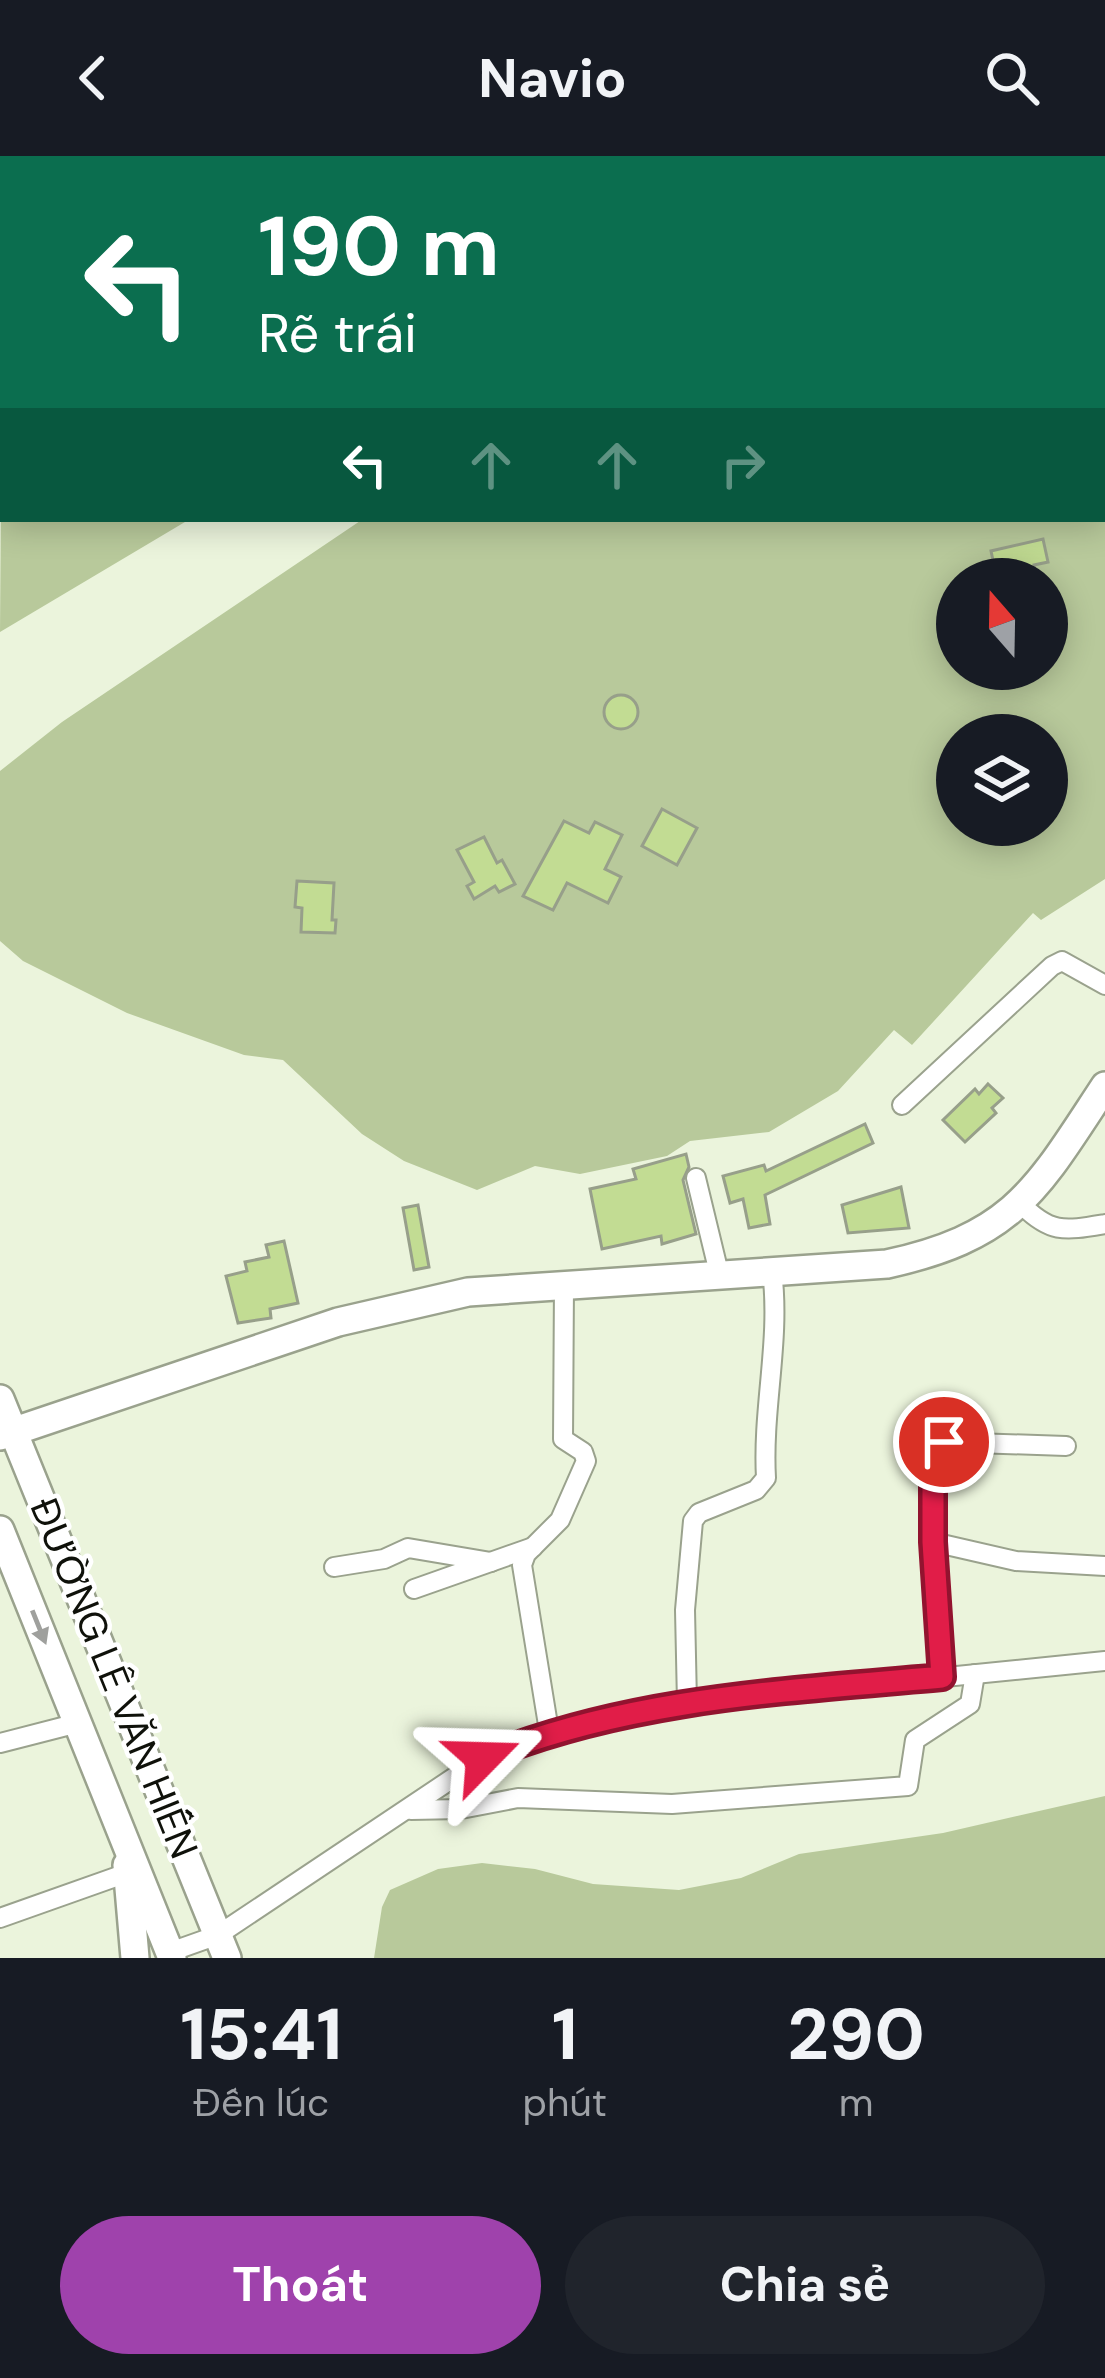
<!DOCTYPE html>
<html lang="vi">
<meta charset="utf-8">
<style>
body{margin:0;font-family:"DM Sans",sans-serif;background:#20242c;color:#f1f3f6;height:100vh;display:flex;flex-direction:column;font-size:45px;white-space:nowrap}
*{box-sizing:border-box;margin:0}
p{font-size:39px;color:#9ea1a6}
.icon{flex:none;width:66px;height:66px;fill:none;stroke:currentColor;stroke-width:2;stroke-linecap:round;stroke-linejoin:round}
.map{position:relative;height:1802px;overflow:hidden}
.sheet{display:flex;flex-direction:column;background:#171b24;flex:1}
.sheet>*{flex:none}
.guide{position:absolute;left:0px;top:0px;width:1107px;height:366px;box-shadow:0 6px 30px #0003;background:#0b6e4f;color:#fff;overflow:hidden}
.needle{width:78px;rotate:340deg}
.tools{position:absolute;left:936px;top:402px;display:grid;gap:24px}
.tools a{display:grid;place-items:center;width:132px;height:132px;border-radius:50%;background:#171b24;box-shadow:0 6px 30px #0003;font-size:60px}
.pin{position:absolute;display:grid;place-items:center;width:102px;height:102px;color:#fff;margin:-51px;border:6px solid #fff;border-radius:50%;box-shadow:0 3px 12px #0007}
.me{position:absolute;width:132px;margin:-66px;rotate:68deg;stroke-linejoin:round;filter:drop-shadow(0 0 9px #0008)}
.turn{display:flex;align-items:center;gap:42px;height:252px;padding:0 60px;font-size:54px}
.turn .icon{width:156px;height:156px;stroke-width:2.5}
.turn b{display:block;font-size:84px;line-height:102px}
.lanes{display:flex;align-items:center;height:114px;padding:0 60px;background:#0003;justify-content:center;gap:60px;direction:ltr}
.lanes .off{opacity:.35}
.eta{display:flex;justify-content:space-evenly;align-items:center;height:204px;text-align:center}
.eta b{font-size:72px;font-weight:700;line-height:84px}
.cta{display:flex;gap:24px;margin-top:auto;padding:24px 60px}
.cta a{flex:1;height:138px;border-radius:72px;background:#9f42ac;color:#fff;font-size:48px;font-weight:700;line-height:138px;text-align:center}
.cta a+a{background:#20242c;color:#f1f3f6}
header{display:flex;justify-content:space-between;align-items:center;height:156px;padding:0 60px;background:#171b24;font-size:54px;font-weight:700}
.map>svg:first-child{display:block}
.green{fill:#b8c99b;fill-rule:evenodd}
.building{fill:#c2dc93;stroke:#979f8a;stroke-width:3}
.lines{fill:none;stroke-linecap:round;stroke-linejoin:round}
.street-casing{stroke:#9aa28d;stroke-width:22}
.secondary-casing{stroke:#9aa28d;stroke-width:32}
.street{stroke:#fff;stroke-width:18}
.secondary{stroke:#fff;stroke-width:27}
.oneway{fill:#9fa09d}
.route-casing{stroke:#92132f;stroke-width:30}
.route{stroke:#e11d48;stroke-width:21}
.labels{text-anchor:middle;dominant-baseline:central;stroke-width:9;stroke-linejoin:round;paint-order:stroke}
.street-label{font-size:39px;fill:#0f110a;stroke:#fff}
</style>
<header><svg class="icon" aria-label="back" viewBox="0 0 24 24"><path d="M15 5l-7 7 7 7"/></svg>Navio<svg class="icon" aria-label="search" viewBox="0 0 24 24"><circle cx="10" cy="10" r="6"/><path d="M15 15l6 6"/></svg></header>
<div class="map">
<svg width="1105" height="1802" viewBox="0 0 1105 1802">
<rect width="100%" height="100%" fill="#ebf4dc"/>
<g class="green">
<polygon points="75,0 1105,0 1105,230 1104,3 72,3"/>
<polygon points="3,73 3,363 190,363 0,476"/>
<path d="M1105 279V723L1041 764 1033 757 912 889 894 874 838 935 769 976 690 985 667 1000 580 1018 535 1010 477 1034 404 1005 362 978 283 904 244 899 127 857 23 805 0 785V615L62 566 363 363H1104ZM957 423H1047V513H957ZM957 579H1047V669H957Z"/>
<polygon points="1105,1640 1105,1802 374,1802 382,1751 390,1734 438,1713 482,1707 535,1713 593,1728 679,1734 741,1722 799,1698 943,1677"/>
</g>
<g class="building">
<polygon points="1043,383 1048,406 1034,409 1036,423 997,423 991,395"/>
<circle cx="621" cy="556" r="17"/>
<polygon points="662,653 697,672 677,709 642,690"/>
<polygon points="564,665 589,677 595,666 622,679 605,713 621,721 608,747 567,727 553,754 523,740"/>
<polygon points="484,681 497,707 502,704 515,728 499,736 495,730 474,743 467,730 474,726 457,694"/>
<polygon points="297,725 334,727 332,764 336,764 335,777 301,776 302,752 295,751"/>
<polygon points="988,928 1003,942 992,952 996,957 965,986 943,964 975,933 979,938"/>
<polygon points="865,968 873,987 765,1039 770,1068 749,1072 743,1043 730,1047 723,1020 764,1009 766,1015"/>
<polygon points="686,998 689,1011 683,1024 696,1078 662,1088 661,1080 602,1093 590,1033 636,1023 633,1013"/>
<polygon points="901,1031 909,1072 848,1077 842,1049"/>
<polygon points="418,1049 429,1111 414,1114 403,1052"/>
<polygon points="284,1085 298,1147 270,1153 271,1162 238,1167 226,1120 247,1115 245,1106 269,1101 266,1089"/>
</g>
<g class="lines">
<g class="street-casing">
<g id="street">
<polyline points="902,949 1052,810 1062,805 1105,829"/>
<polyline points="696,1022 719,1117"/>
<path d="M1020 1047C1050 1078 1064 1075 1105 1068"/>
<polyline points="933,1386 1016,1405 1105,1410"/>
<polyline points="334,1411 384,1403 408,1392 491,1406"/>
<polyline points="414,1433 533,1391"/>
<polyline points="942,1521 933,1386 933,1295 944,1286 1066,1290"/>
<path d="M687 1547 685 1454 693 1365 699 1357 756 1334 766 1322C762 1252 781 1184 772 1115"/>
<polyline points="549,1575 522,1409 526,1398 560,1364 586,1305 583,1296 563,1283 564,1128"/>
<polyline points="0,1587 78,1567"/>
<polyline points="411,1654 461,1653 518,1642 672,1648 908,1630 915,1584 970,1548 975,1518"/>
<polyline points="0,1762 127,1717"/>
<polyline points="170,1796 218,1779 483,1602 549,1575 658,1550 1105,1505"/>
</g>
</g>
<g class="secondary-casing">
<g id="secondary">
<polyline points="0,17 3,14"/>
<polyline points="0,1243 227,1802"/>
<path d="M0 1280 338 1166 468 1136 887 1108C1015 1080 1037 1033 1105 930"/>
<polyline points="0,1374 172,1802"/>
<polyline points="127,1709 135,1802"/>
</g>
</g>
<use href="#street" class="street"/>
<use href="#secondary" class="secondary"/>
</g>
<defs><path id="oneway-solid" d="M-6-.8H1V-3.2L6.5 0L1 3.2V.8H-6Z" transform="scale(3)"/></defs>
<use class="oneway" href="#oneway-solid" transform="translate(39 1471) rotate(68)"/>
<g class="lines">
<g class="route-casing">
<path id="route" d="M483 1602C629 1542 786 1535 942 1521L933 1386V1295L944 1286"/>
</g>
<use href="#route" class="route"/>
</g>
<g class="labels">
<g class="street-label">
<text transform="translate(114 1522) rotate(68)">ĐƯỜNG LÊ VĂN HIẾN</text>
</g>
</g>
</svg>
<div class="tools">
<a><svg class="needle" viewBox="-14 -14 28 28"><path d="M0-13l5 13h-10z" fill="#e53935"/><path d="M0 13l5-13h-10z" fill="#9ea1a6"/></svg></a>
<a><svg class="icon" aria-label="layers" viewBox="0 0 24 24"><path d="M12 4l9 5-9 5-9-5zM3 14l9 5 9-5"/></svg></a>
</div>
<div class="pin" style="left:944px;top:1286px;background:#d93025"><svg class="icon" aria-label="arrive" viewBox="0 0 24 24"><path d="M6 21V4h12l-3 4 3 4H6"/></svg></div>
<svg class="me" style="left:483px;top:1602px" viewBox="-20 -20 40 40"><path d="M0-17L14 15 0 8-14 15z" fill="#e11d48" stroke="#fff" stroke-width="4"/></svg>
<div class="guide">
<div class="turn"><svg class="icon" aria-label="left" viewBox="0 0 24 24"><path d="M17 20v-9H6M10 6l-5 5 5 5"/></svg><div><b>190 m</b>Rẽ trái</div></div>
<div class="lanes"><svg class="icon" aria-label="left" viewBox="0 0 24 24"><path d="M17 20v-9H6M10 6l-5 5 5 5"/></svg><svg class="icon off" aria-label="ahead" viewBox="0 0 24 24"><path d="M12 20V5M6 11l6-6 6 6"/></svg><svg class="icon off" aria-label="ahead" viewBox="0 0 24 24"><path d="M12 20V5M6 11l6-6 6 6"/></svg><svg class="icon off" aria-label="right" viewBox="0 0 24 24"><path d="M7 20v-9h11M14 6l5 5-5 5"/></svg></div>
</div>
</div>
<section class="sheet">
<div class="eta">
<div><b>15:41</b><p>Đến lúc</p></div>
<div><b>1</b><p>phút</p></div>
<div><b>290</b><p>m</p></div>
</div>
<div class="cta"><a>Thoát</a><a>Chia sẻ</a></div>
</section>
